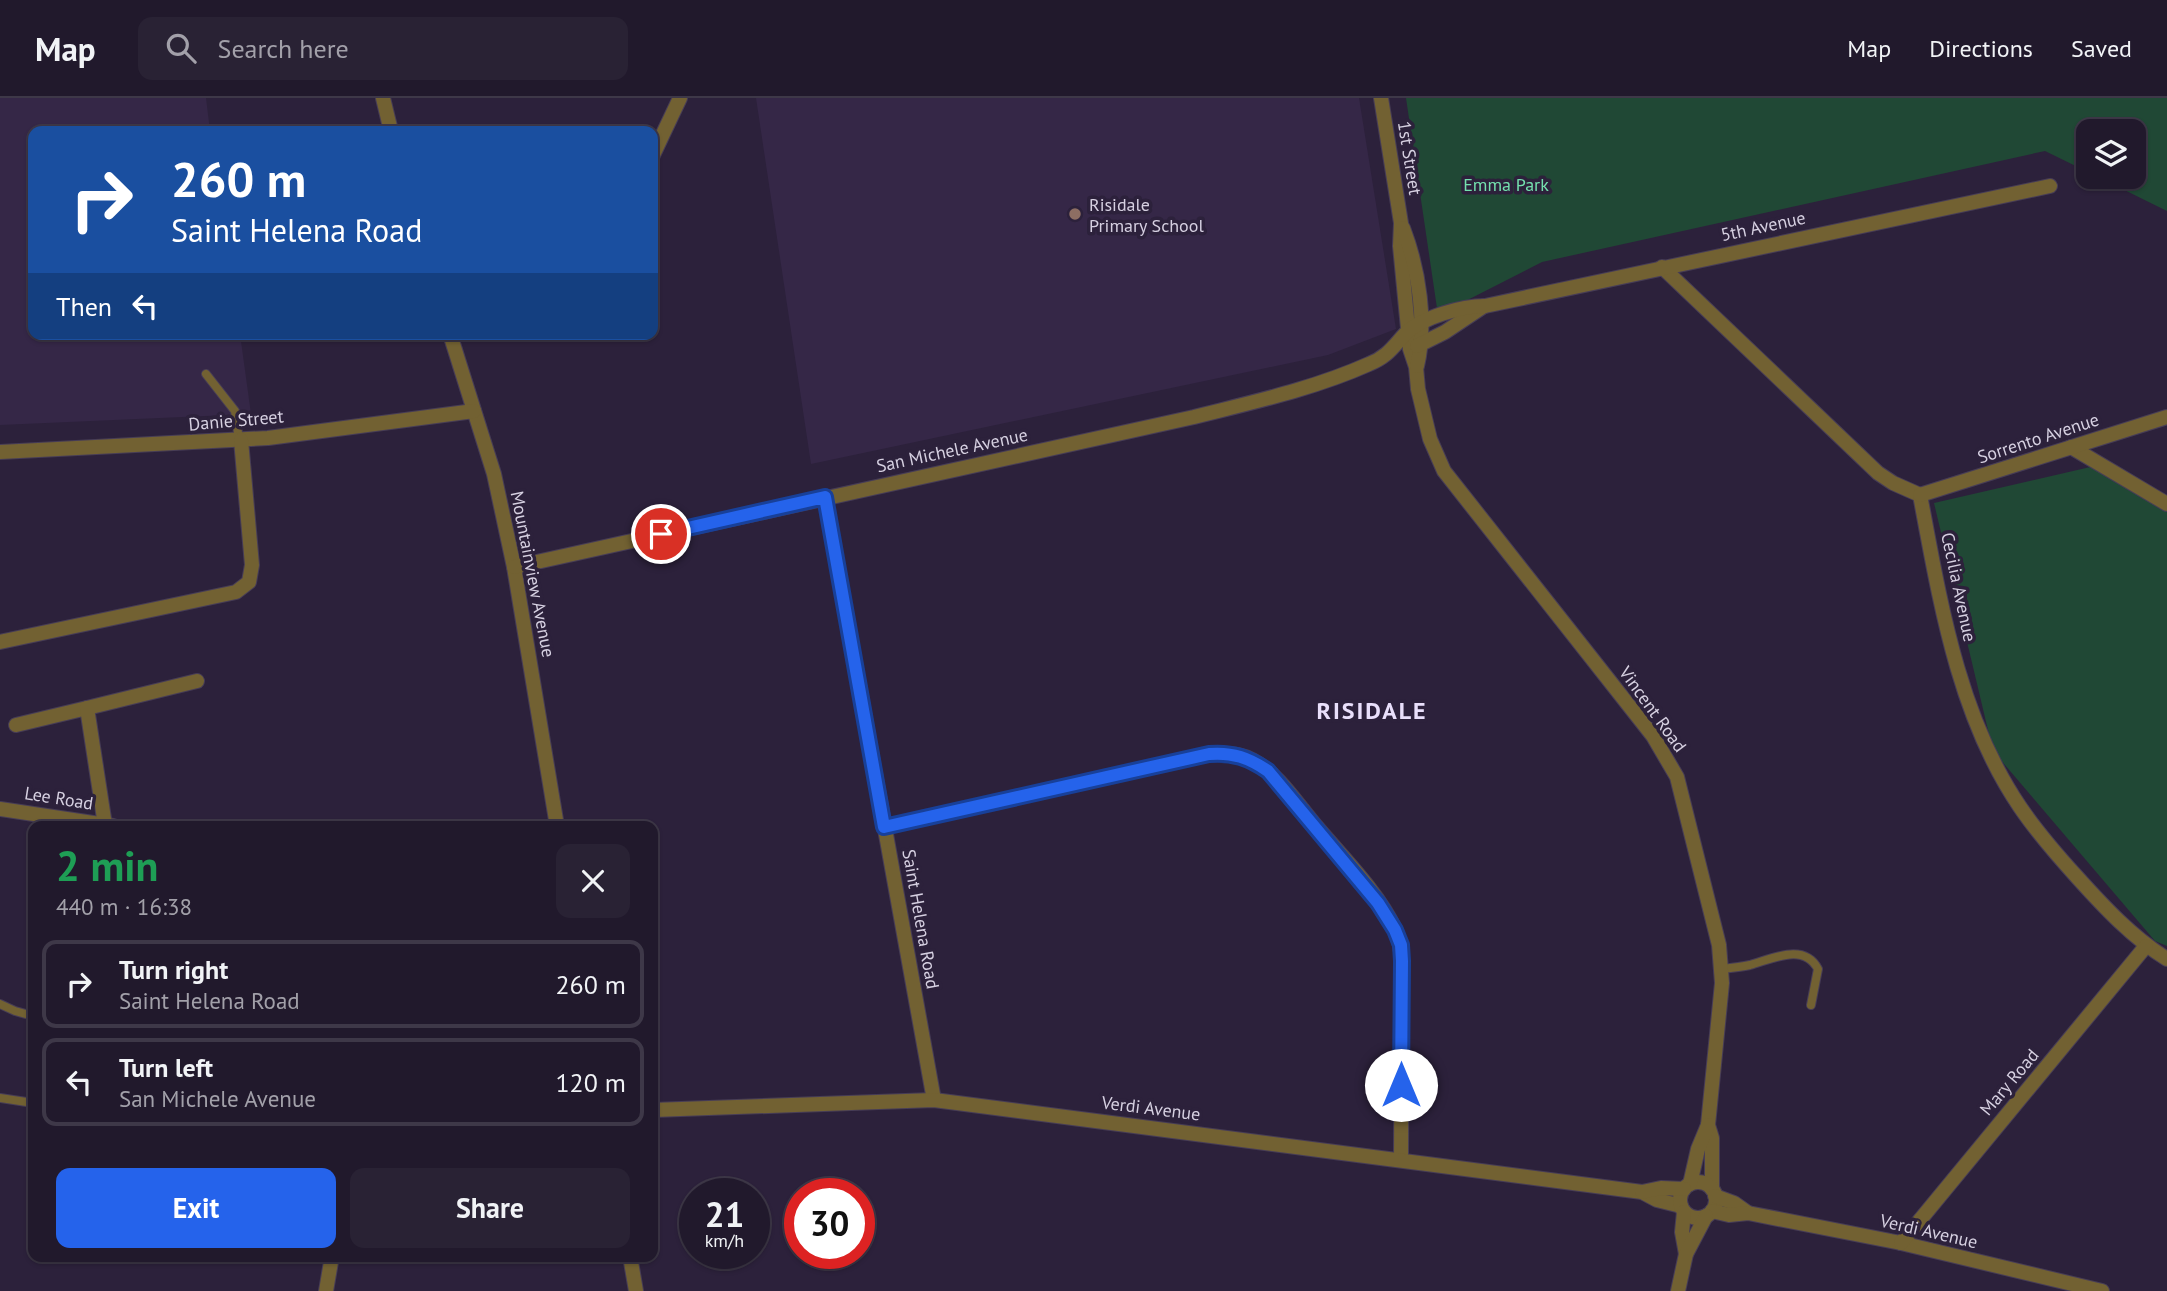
<!DOCTYPE html>
<meta charset="utf-8">
<style>
body{margin:0;font-family:"PT Sans",sans-serif;background:#292234;color:#f1f3f6;height:100vh;display:flex;flex-direction:column;font-size:26px;white-space:nowrap}
*{box-sizing:border-box;margin:0}
p{font-size:23px;color:#a2a0a9}
.icon{flex:none;width:38px;height:38px;fill:none;stroke:currentColor;stroke-width:2;stroke-linecap:round;stroke-linejoin:round}
.map{position:relative;flex:1;overflow:hidden}
.drawer{position:absolute;left:28px;top:723px;width:630px;height:441px;display:flex;flex-direction:column;background:#21192c;border-radius:14px;box-shadow:0 2px 5px #0004,0 0 0 2px #3e3848}
.drawer>*{flex:none}
.guide{position:absolute;left:28px;top:28px;width:630px;height:214px;border-radius:14px;box-shadow:0 2px 5px #0004,0 0 0 2px #3e3848;background:#1a4fa0;color:#fff;overflow:hidden}
.fabs{position:absolute;left:2076px;top:21px;display:grid;gap:14px}
.fabs a{display:grid;place-items:center;width:70px;height:70px;border-radius:14px;background:#21192c;box-shadow:0 2px 5px #0004,0 0 0 2px #3e3848;font-size:35px}
.speed{position:absolute;left:679px;top:1080px;display:flex;gap:14px;font-size:35px;font-weight:700;text-align:center}
.speed>*{display:grid;place-content:center;width:91px;height:91px;border-radius:50%;background:#21192c;box-shadow:0 2px 5px #0004,0 0 0 2px #3e3848;line-height:1}
.speed small{font-size:18px;font-weight:400}
.speed .limit{border:10px solid #d22;background:#fff;color:#111}
.pin{position:absolute;display:grid;place-items:center;width:60px;height:60px;color:#fff;margin:-30px;border:4px solid #fff;border-radius:50%;box-shadow:0 2px 7px #0007}
.me{position:absolute;width:77px;margin:-38px;rotate:0deg;stroke-linejoin:round;filter:drop-shadow(0 0 5px #0008)}
.turn{display:flex;align-items:center;gap:24px;height:147px;padding:0 28px;font-size:32px}
.turn .icon{width:91px;height:91px;stroke-width:2.5}
.turn b{display:block;font-size:49px;line-height:60px}
.then{display:flex;align-items:center;height:66px;padding:0 28px;background:#0003;gap:14px;font-size:26px}
.round{display:grid;place-items:center;flex:none;width:74px;height:74px;border-radius:14px;background:#292234}
.summary{display:flex;align-items:center;justify-content:space-between;height:119px;padding:0 28px}
h1{font-size:42px;font-weight:700;line-height:52px;color:#1e9e55}
.cta{display:flex;gap:14px;margin-top:auto;padding:14px 28px}
.cta a{flex:1;height:80px;border-radius:14px;background:#2563eb;color:#fff;font-size:28px;font-weight:700;line-height:80px;text-align:center}
.cta a+a{background:#292234;color:#f1f3f6}
ul{padding:0;list-style:none}
li{display:flex;align-items:center;gap:21px;height:88px;margin:0 14px 10px;padding:0 14px;border:4px solid #3e3848;border-radius:14px}
li div{flex:1}
li b{display:block;font-size:26px}
li em{font-style:normal}
header{display:flex;align-items:center;gap:42px;box-sizing:border-box;height:98px;padding:0 35px;background:#21192c;border-bottom:2px solid #3e3848}
header strong{font-size:33px}
nav{display:flex;gap:38px;margin-inline-start:auto;font-size:24px}
.search{width:490px;height:63px;background:#292234;display:flex;align-items:center;gap:18px;box-sizing:border-box;padding:0 24px;border-radius:14px;color:#a2a0a9;font-size:26px}
.map>svg:first-child{display:block}
.built{fill:#352747}
.green{fill:#204835}
.lines{fill:none;stroke-linecap:round;stroke-linejoin:round}
.lane-casing{stroke:#473d56;stroke-width:10}
.street-casing{stroke:#473d56;stroke-width:16}
.lane{stroke:#726132;stroke-width:8}
.street{stroke:#726132;stroke-width:14}
.route-casing{stroke:#184099;stroke-width:18}
.route{stroke:#2563eb;stroke-width:12}
.education-dot{fill:#8d6e63;stroke:#2c213b;stroke-width:2.5}
.labels{text-anchor:middle;dominant-baseline:central;stroke-width:7;stroke-linejoin:round;paint-order:stroke}
.street-label{font-size:18px;fill:#d6d0e1;stroke:#2c213b}
.park-label{font-size:18px;fill:#74e0ae;stroke:#2c213b}
.poi-label{font-size:18px;fill:#d6d0e1;stroke:#2c213b;text-anchor:start}
.district-label{font-size:24px;font-weight:bold;letter-spacing:2px;fill:#e9dffb;stroke:#2c213b}
</style>
<header>
<strong>Map</strong>
<div class="search"><svg class="icon" aria-label="search" viewBox="0 0 24 24"><circle cx="10" cy="10" r="6"/><path d="M15 15l6 6"/></svg>Search here</div>
<nav><a>Map</a><a>Directions</a><a>Saved</a></nav>
</header>
<div class="map">
<svg width="2167" height="1193" viewBox="0 0 2167 1193">
<rect width="100%" height="100%" fill="#2c213b"/>
<g class="built">
<polygon points="0,0 206,0 210,33 33,33 33,236 240,236 251,316 0,327"/>
<polygon points="756,0 1359,0 1396,231 1328,257 811,366"/>
</g>
<g class="green">
<polygon points="1406,0 2167,0 2167,113 2098,79 2133,79 2133,33 2088,33 2088,74 2045,53 1542,164 1438,217"/>
<polygon points="2099,367 2167,405 2167,848 2155,843 1993,653 1934,405"/>
</g>
<g class="lines">
<g class="lane-casing">
<g id="lane">
<polyline points="206,276 235,313 239,342"/>
<path d="M1721 871C1731 870 1741 869 1750 867 1772 861 1804 844 1818 871L1811 907"/>
<polyline points="0,906 15,913 33,918"/>
<polyline points="0,1000 33,1005"/>
</g>
</g>
<g class="street-casing">
<g id="street">
<polyline points="383,0 391,33"/>
<polyline points="1381,0 1401,125 1400,148 1410,251 1416,269 1418,291 1430,341 1444,373 1653,638 1677,679 1719,847 1722,885 1708,1027 1712,1040 1712,1091"/>
<polyline points="653,57 680,0"/>
<path d="M1403 130C1419 172 1427 225 1417 268"/>
<path d="M1662 169 1878 375 1893 385 1920 397C1940 503 1958 618 2020 709 2037 734 2057 757 2077 779 2104 809 2133 840 2167 861"/>
<polyline points="450,236 494,376 514,469 557,728"/>
<polyline points="1417,248 1445,234 1484,208"/>
<polyline points="2071,349 2167,406"/>
<polyline points="0,354 268,340 474,313"/>
<polyline points="1920,397 2167,319"/>
<polyline points="825,399 934,1002"/>
<path d="M514 469 1194 319C1253 304 1313 291 1369 266 1387 259 1393 249 1405 236 1422 219 1462 208 1485 208L2050 88"/>
<polyline points="0,544 236,494 249,484 252,467 241,342"/>
<polyline points="16,627 87,610"/>
<polyline points="0,711 113,728"/>
<polyline points="105,727 87,610 197,583"/>
<path d="M884 729 1209 656C1223 655 1239 655 1252 662 1278 675 1297 706 1316 728 1343 760 1377 793 1395 831 1400 842 1401 851 1402 863L1401 1062"/>
<polyline points="653,1012 934,1002 1642,1094 1657,1102 1681,1108"/>
<circle cx="1698" cy="1102" r="18"/>
<polyline points="1690,1086 1698,1051 1708,1027"/>
<polyline points="1642,1094 1661,1090 1684,1091"/>
<polyline points="1715,1098 1734,1105 1748,1115"/>
<polyline points="1712,1113 1729,1117 1748,1115 1901,1145 2102,1193"/>
<polyline points="1684,1114 1682,1134 1686,1156"/>
<polyline points="1901,1145 2146,848"/>
<polyline points="630,1158 636,1193"/>
<polyline points="326,1193 332,1158"/>
<polyline points="1678,1193 1686,1156 1706,1118"/>
</g>
</g>
<use href="#lane" class="lane"/>
<use href="#street" class="street"/>
</g>
<g class="lines">
<g class="route-casing">
<path id="route" d="M661 436 825 399 884 729 1209 656C1233 654 1249 660 1268 673L1378 805 1395 832 1401 847 1402 863 1401 987"/>
</g>
<use href="#route" class="route"/>
</g>
<circle class="education-dot" cx="1075" cy="116" r="7"/>
<g class="labels">
<g class="street-label">
<text transform="translate(1410 60) rotate(81)">1st Street</text>
<text transform="translate(1763 128) rotate(-12)">5th Avenue</text>
<text transform="translate(236 322) rotate(-5)">Danie Street</text>
<text transform="translate(2038 340) rotate(-18)">Sorrento Avenue</text>
<text transform="translate(952 352) rotate(-12)">San Michele Avenue</text>
<text transform="translate(533 476) rotate(79)">Mountainview Avenue</text>
<text transform="translate(1959 489) rotate(78)">Cecilia Avenue</text>
<text transform="translate(1653 611) rotate(54)">Vincent Road</text>
<text transform="translate(59 700) rotate(9)">Lee Road</text>
<text transform="translate(921 821) rotate(80)">Saint Helena Road</text>
<text transform="translate(2009 984) rotate(-50)">Mary Road</text>
<text transform="translate(1151 1010) rotate(7)">Verdi Avenue</text>
<text transform="translate(1929 1133) rotate(13)">Verdi Avenue</text>
</g>
<g class="park-label">
<text x="1506" y="86">Emma Park</text>
</g>
<g class="poi-label">
<text x="1089" y="106">Risidale<tspan x="1089" dy="21">Primary School</tspan></text>
</g>
<g class="district-label">
<text x="1372" y="612">RISIDALE</text>
</g>
</g>
</svg>
<div class="fabs">
<a><svg class="icon" aria-label="layers" viewBox="0 0 24 24"><path d="M12 4l9 5-9 5-9-5zM3 14l9 5 9-5"/></svg></a>
</div>
<div class="speed"><div>21<small>km/h</small></div><div class="limit">30</div></div>
<div class="pin" style="left:661px;top:436px;background:#d93025"><svg class="icon" aria-label="arrive" viewBox="0 0 24 24"><path d="M6 21V4h12l-3 4 3 4H6"/></svg></div>
<svg class="me" style="left:1401px;top:987px" viewBox="-20 -20 40 40"><circle r="19" fill="#fff"/><path d="M0-13L10 11 0 6-10 11z" fill="#2563eb"/></svg>
<div class="guide">
<div class="turn"><svg class="icon" aria-label="right" viewBox="0 0 24 24"><path d="M7 20v-9h11M14 6l5 5-5 5"/></svg><div><b>260 m</b>Saint Helena Road</div></div>
<div class="then">Then<svg class="icon" aria-label="left" viewBox="0 0 24 24"><path d="M17 20v-9H6M10 6l-5 5 5 5"/></svg></div>
</div>
<section class="drawer">
<div class="summary"><div><h1>2 min</h1><p>440 m · 16:38</p></div><a class="round"><svg class="icon" aria-label="close" viewBox="0 0 24 24"><path d="M6 6l12 12M18 6L6 18"/></svg></a></div>
<ul>
<li><svg class="icon" aria-label="right" viewBox="0 0 24 24"><path d="M7 20v-9h11M14 6l5 5-5 5"/></svg><div><b>Turn right</b><p>Saint Helena Road</p></div><em>260 m</em></li>
<li><svg class="icon" aria-label="left" viewBox="0 0 24 24"><path d="M17 20v-9H6M10 6l-5 5 5 5"/></svg><div><b>Turn left</b><p>San Michele Avenue</p></div><em>120 m</em></li>
</ul>
<div class="cta"><a>Exit</a><a>Share</a></div>
</section>
</div>
